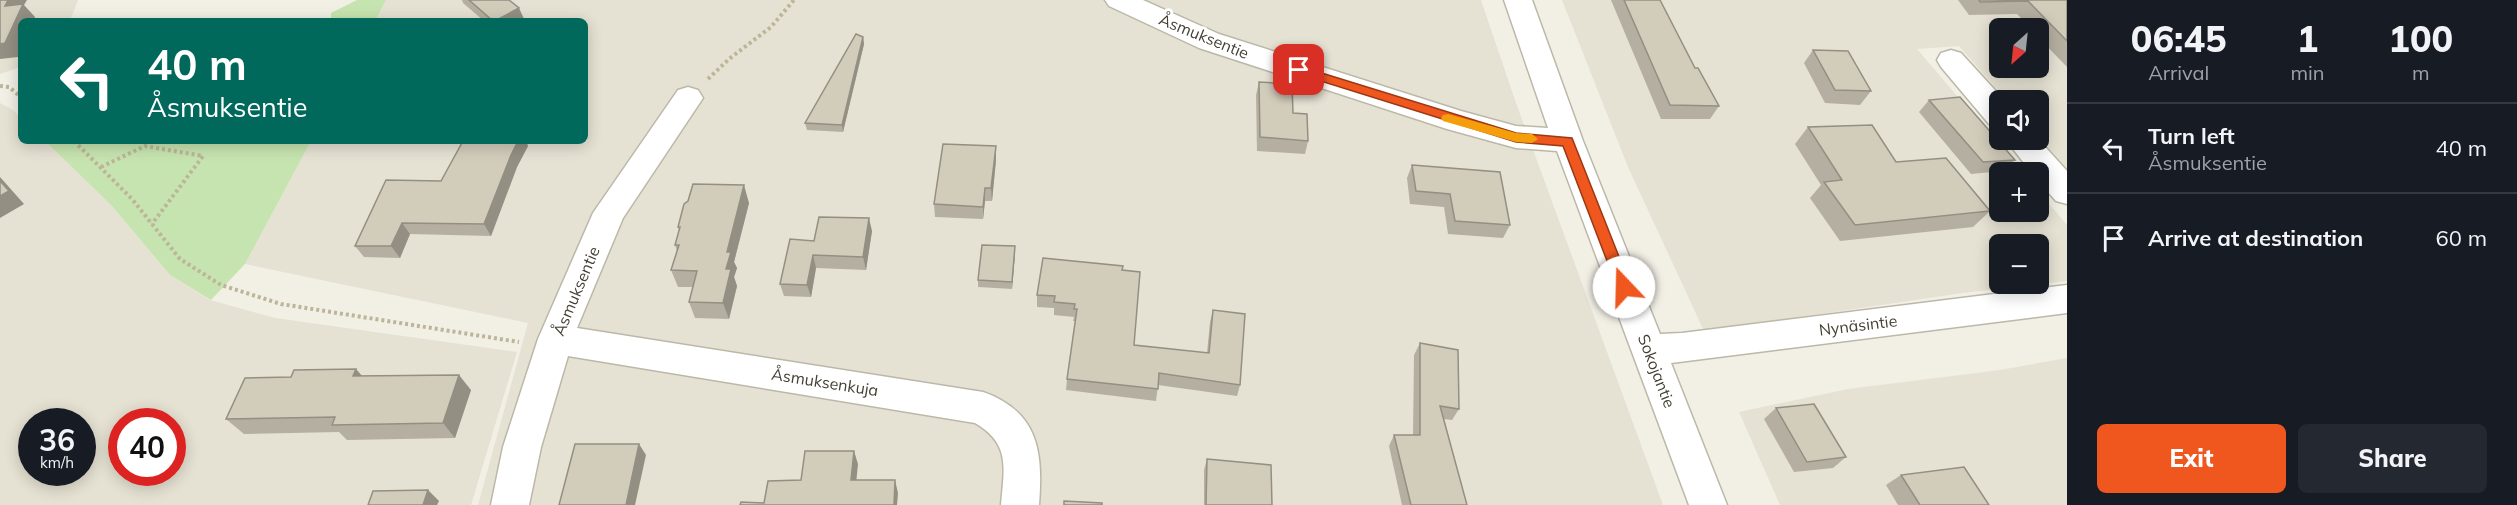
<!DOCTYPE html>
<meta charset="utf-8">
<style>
body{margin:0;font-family:Mulish,sans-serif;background:#242831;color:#f1f3f6;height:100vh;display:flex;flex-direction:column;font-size:22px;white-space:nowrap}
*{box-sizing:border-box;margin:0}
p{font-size:20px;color:#9ea1a6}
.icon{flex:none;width:33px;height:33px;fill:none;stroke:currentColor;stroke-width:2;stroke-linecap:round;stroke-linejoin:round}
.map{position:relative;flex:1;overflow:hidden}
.side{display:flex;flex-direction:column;background:#171b24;width:450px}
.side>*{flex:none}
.guide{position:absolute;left:18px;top:18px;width:570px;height:126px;border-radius:9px;box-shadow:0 3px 15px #0003;background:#00695c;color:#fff;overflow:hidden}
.needle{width:39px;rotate:207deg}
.controls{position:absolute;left:1989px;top:18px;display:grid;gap:12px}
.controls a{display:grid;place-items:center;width:60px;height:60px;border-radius:9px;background:#171b24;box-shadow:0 3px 15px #0003;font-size:30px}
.speed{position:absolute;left:18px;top:408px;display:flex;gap:12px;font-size:30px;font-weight:700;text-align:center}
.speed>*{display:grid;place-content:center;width:78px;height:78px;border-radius:50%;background:#171b24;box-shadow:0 3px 15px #0003;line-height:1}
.speed small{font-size:15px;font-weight:400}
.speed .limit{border:9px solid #d22;background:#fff;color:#111}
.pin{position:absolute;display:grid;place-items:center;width:51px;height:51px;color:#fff;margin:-26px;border-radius:12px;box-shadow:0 3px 9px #0006}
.me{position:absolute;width:66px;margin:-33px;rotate:339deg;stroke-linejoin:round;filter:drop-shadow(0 0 4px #0008)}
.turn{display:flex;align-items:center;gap:21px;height:126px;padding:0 30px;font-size:27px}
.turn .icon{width:78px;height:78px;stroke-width:2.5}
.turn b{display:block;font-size:42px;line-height:51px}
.eta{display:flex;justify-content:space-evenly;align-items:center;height:102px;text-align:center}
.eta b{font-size:36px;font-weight:800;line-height:42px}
.cta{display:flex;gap:12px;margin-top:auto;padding:12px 30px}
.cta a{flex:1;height:69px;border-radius:9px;background:#ef571f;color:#fff;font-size:24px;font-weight:800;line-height:69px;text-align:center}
.cta a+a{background:#242831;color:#f1f3f6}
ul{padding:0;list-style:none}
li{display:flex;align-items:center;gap:18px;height:90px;padding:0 30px;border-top:2px solid #363941}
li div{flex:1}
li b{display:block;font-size:22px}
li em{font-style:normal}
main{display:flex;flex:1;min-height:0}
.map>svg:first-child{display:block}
.residential{fill:#e5e2d3;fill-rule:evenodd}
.green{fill:#c6e4af}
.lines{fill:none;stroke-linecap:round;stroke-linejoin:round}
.minor-casing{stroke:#bcb8a8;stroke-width:3}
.path{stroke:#bdb59a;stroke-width:4;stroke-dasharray:3 3;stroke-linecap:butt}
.minor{fill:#fff;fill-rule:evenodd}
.wall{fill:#b5afa1}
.shaded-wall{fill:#938f83}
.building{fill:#d2ccbb;stroke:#938f83;stroke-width:1.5}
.route{fill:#ef571f;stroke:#9b3914;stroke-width:1.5}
.slow{fill:#f59e0b}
.labels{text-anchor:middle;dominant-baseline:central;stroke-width:6;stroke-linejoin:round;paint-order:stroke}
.street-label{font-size:16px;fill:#444035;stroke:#fff}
</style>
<main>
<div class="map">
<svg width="2067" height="505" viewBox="0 0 2067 505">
<rect width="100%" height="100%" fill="#f2efe5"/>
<g class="residential">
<polygon points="0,0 78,0 70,21 21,21 21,67 0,74"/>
<polygon points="386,0 1481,0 1516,103 1663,505 478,505 528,323 245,264 311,141 585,141 585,21 375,21"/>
<path d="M1562 0H2067V170L2039 138 2038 100H2006L1959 46 1917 49 2022 172H2000V212H2038L2039 192 2067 225V281L1963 293 1704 331 1628 167ZM2000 28H2038V68H2000ZM2000 244H2038V284H2000Z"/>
<path d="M0 103 13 110 21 118V141H45L112 206 170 275 210 300 275 318 517 352 471 505H0ZM32 422H82V472H32ZM122 422H172V472H122Z"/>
<polygon points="2067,358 2067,505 1780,505 1739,412 1848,389 2000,370"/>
</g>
<g class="green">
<polygon points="357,0 386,0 375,21 331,21 331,13"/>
<polygon points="45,141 311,141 245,264 211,300 170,275 112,206"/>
</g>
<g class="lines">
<g class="minor-casing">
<g id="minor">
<polygon points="1105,0 1143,0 1219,34 1461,111 1516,126 1548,128 1504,0 1532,0 1583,141 1660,334 1682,333 2067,285 2067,313 1671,363 1727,505 1689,505 1557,151 1516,148 1447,129 1199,48 1109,6"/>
<polygon points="1951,50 1961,53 2004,100 2000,100 2000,127 1989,124 1941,67 1937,60 1941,53"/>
<path d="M688 87 698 90 703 98 623 218 577 328 983 392C1039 412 1043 452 1039 505H1001C1004 468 1011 444 975 423L568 356 541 447 529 505H491L503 447 538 339 593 213 678 90Z"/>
<polygon points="2038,139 2067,171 2067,204 2056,201 2038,181 2038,172 2031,172 2006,140"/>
</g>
</g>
<g class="path">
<polyline points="708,79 729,59 771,27 794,0"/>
<polyline points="0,86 9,87 21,97"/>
<polyline points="74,141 132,199 180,259 221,285 281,304 519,342"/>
<polyline points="101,167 145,146 203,156 152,224"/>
</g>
<use href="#minor" class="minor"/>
</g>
<g class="wall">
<polygon points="462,0 509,0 525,21 484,21 463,3"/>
<polygon points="1611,0 1660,0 1695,68 1719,106 1710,119 1661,119"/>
<polygon points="1958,0 2067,0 2067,67 2038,37 2038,28 2031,28 2017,14 1969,15"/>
<polygon points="863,37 864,44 843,132 807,130 805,123"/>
<polygon points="1813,50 1871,91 1860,105 1825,103 1804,63"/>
<polygon points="1259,82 1293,113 1308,141 1305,154 1257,151 1256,95"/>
<polygon points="1929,100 2015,160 2003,171 1971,174 1919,112"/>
<polygon points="1808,127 1896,162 1990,211 1973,227 1840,241 1810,198 1821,185 1795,144"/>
<polygon points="526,142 528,146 517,167 491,236 410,234 400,258 364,257 355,246 441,181"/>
<polygon points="996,160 992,201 985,201 983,219 935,217 934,204"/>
<polygon points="1412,165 1510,225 1503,238 1448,234 1444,207 1410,204 1407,178"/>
<polygon points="749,203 734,262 737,268 734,277 737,286 729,319 695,318 689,302 693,287 678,287 671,270 677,251 675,245 679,230 678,227"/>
<polygon points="872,231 866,270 816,268 811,297 784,296 780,284 814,241"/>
<polygon points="1015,253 1012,289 978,287 978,280"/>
<polygon points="1122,270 1134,345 1207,353 1210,322 1213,310 1240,385 1237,396 1158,385 1156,401 1066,390 1067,379 1075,321 1073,321 1074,317 1054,315 1054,308 1037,307 1037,295"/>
<polygon points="1420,343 1459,409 1452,420 1444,419 1467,505 1402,505 1389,446 1394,435 1413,435 1414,355"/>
<polygon points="356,369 361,376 471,390 455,438 347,440 339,432 244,434 226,419 291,377"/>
<polygon points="1776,408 1846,457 1833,468 1794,472 1764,419"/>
<polygon points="1207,459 1272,505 1204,505 1204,470"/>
<polygon points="1901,475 1989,505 1898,505 1886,485"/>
</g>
<g class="shaded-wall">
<polygon points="8,0 27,0 24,5 35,17 34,21 21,21 21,49 18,57 0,59 0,44 5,6"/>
<polygon points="519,8 525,21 495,21"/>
<polygon points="863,37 864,44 843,132 842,125"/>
<polygon points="518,141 526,141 528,146 517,167 491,236 484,224 511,155"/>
<polygon points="996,146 996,160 992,201 991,188"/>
<polygon points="0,177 24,204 0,218"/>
<polygon points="744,185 749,203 734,262 737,268 734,277 737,286 729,319 723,303 727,252"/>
<polygon points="985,188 985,201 983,219 983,207"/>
<polygon points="869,218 872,231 866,270 863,257"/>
<polygon points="402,223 410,234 400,258 391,246"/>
<polygon points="1015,246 1015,253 1012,289 1012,282"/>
<polygon points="813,255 816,268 811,297 807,285"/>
<polygon points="356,369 370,385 353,376"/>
<polygon points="459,375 471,390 455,438 443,423"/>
<polygon points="639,444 646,455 635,505 626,505"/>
<polygon points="854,451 858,464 855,494 851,480"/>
<polygon points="895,480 898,493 897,505 894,505"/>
<polygon points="428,490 439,501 437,505 423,505"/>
</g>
<g class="building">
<polygon points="0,0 8,0 5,6 23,4 5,43 0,44"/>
<polygon points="469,0 509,0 519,8 495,21 493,21"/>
<polygon points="1624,0 1660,0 1695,68 1698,68 1719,106 1670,105"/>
<polygon points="1979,0 2067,0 2067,41 2028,1 1980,2"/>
<polygon points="856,34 863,37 842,125 805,123"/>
<polygon points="1813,50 1848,51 1871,91 1835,90"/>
<polygon points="1259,82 1292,84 1293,113 1307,114 1308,141 1260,137"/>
<polygon points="1960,97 2015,160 1983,162 1929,100"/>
<polygon points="1872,125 1896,162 1946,158 1990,211 1855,225 1824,182 1842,180 1808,127"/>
<polygon points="463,141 518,141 511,155 484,224 402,223 391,246 355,246 386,180 441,181"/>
<polygon points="943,144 996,146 991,188 985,188 983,207 934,204"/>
<polygon points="1412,165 1500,172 1510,225 1455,221 1450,194 1416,191"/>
<polygon points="0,181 9,191 0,196"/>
<polygon points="693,184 744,185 727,252 731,252 726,269 731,269 723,303 689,302 697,271 671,270 679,245 675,245 680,227 678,227 684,204 688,201"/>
<polygon points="819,217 869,218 863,257 813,255 807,285 780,284 790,239 814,241"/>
<polygon points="982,245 1015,246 1012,282 978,280"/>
<polygon points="1043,258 1123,266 1122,270 1140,272 1134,345 1209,353 1213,310 1245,314 1240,385 1159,373 1158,389 1067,379 1077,309 1074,309 1075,304 1054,302 1055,296 1037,295"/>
<polygon points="1420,343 1458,350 1459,409 1440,406 1467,505 1411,505 1394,435 1420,435"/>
<polygon points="356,369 353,376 459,375 443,423 332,425 335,417 226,419 245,378 291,377 294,370"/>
<polygon points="1814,404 1846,457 1807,462 1776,408"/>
<polygon points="575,444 639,444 626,505 559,505"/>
<polygon points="805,451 854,451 851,480 895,480 894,505 740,505 741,502 764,503 768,481 801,480"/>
<polygon points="1207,459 1271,465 1272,505 1206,505"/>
<polygon points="1964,467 1989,505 1920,505 1901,475"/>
<polygon points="428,490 423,505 368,505 373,491"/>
<polygon points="1064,501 1102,503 1102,505 1064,505"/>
</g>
<polygon class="route" points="1299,66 1516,133 1572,138 1631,287 1629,291 1619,291 1617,287 1563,146 1516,142 1295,73 1295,68"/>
<polygon class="slow" points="1448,114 1516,133 1532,134 1538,139 1532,143 1516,142 1443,121 1441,118 1443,115"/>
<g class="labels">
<g class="street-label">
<text transform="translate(1204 36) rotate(22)">Åsmuksentie</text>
<text transform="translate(576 291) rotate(-67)">Åsmuksentie</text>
<text transform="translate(1858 325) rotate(-7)">Nynäsintie</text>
<text transform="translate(1657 371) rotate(69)">Sokojantie</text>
<text transform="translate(825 382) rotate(9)">Åsmuksenkuja</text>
</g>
</g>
</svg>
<div class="controls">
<a><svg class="needle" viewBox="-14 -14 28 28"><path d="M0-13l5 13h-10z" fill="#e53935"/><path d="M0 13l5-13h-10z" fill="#9ea1a6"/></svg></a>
<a><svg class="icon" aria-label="sound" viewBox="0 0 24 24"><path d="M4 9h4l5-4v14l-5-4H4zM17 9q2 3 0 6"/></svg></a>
<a>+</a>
<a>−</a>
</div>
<div class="speed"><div>36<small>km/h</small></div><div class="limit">40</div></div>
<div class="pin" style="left:1299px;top:70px;background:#d93025"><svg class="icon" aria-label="arrive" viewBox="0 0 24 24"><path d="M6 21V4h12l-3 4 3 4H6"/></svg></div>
<svg class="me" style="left:1624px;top:287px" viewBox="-20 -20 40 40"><circle r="19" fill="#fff"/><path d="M0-13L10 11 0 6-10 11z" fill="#ef571f"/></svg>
<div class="guide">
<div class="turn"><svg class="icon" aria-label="left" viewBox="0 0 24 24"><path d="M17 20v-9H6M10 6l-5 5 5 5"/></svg><div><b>40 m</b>Åsmuksentie</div></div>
</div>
</div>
<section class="side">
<div class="eta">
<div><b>06:45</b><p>Arrival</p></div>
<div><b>1</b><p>min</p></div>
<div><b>100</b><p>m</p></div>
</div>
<ul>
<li><svg class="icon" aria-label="left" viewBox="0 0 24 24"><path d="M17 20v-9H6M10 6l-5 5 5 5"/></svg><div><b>Turn left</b><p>Åsmuksentie</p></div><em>40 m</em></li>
<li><svg class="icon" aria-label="arrive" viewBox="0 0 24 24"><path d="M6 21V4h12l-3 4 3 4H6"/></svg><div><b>Arrive at destination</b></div><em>60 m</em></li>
</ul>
<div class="cta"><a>Exit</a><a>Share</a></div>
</section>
</main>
